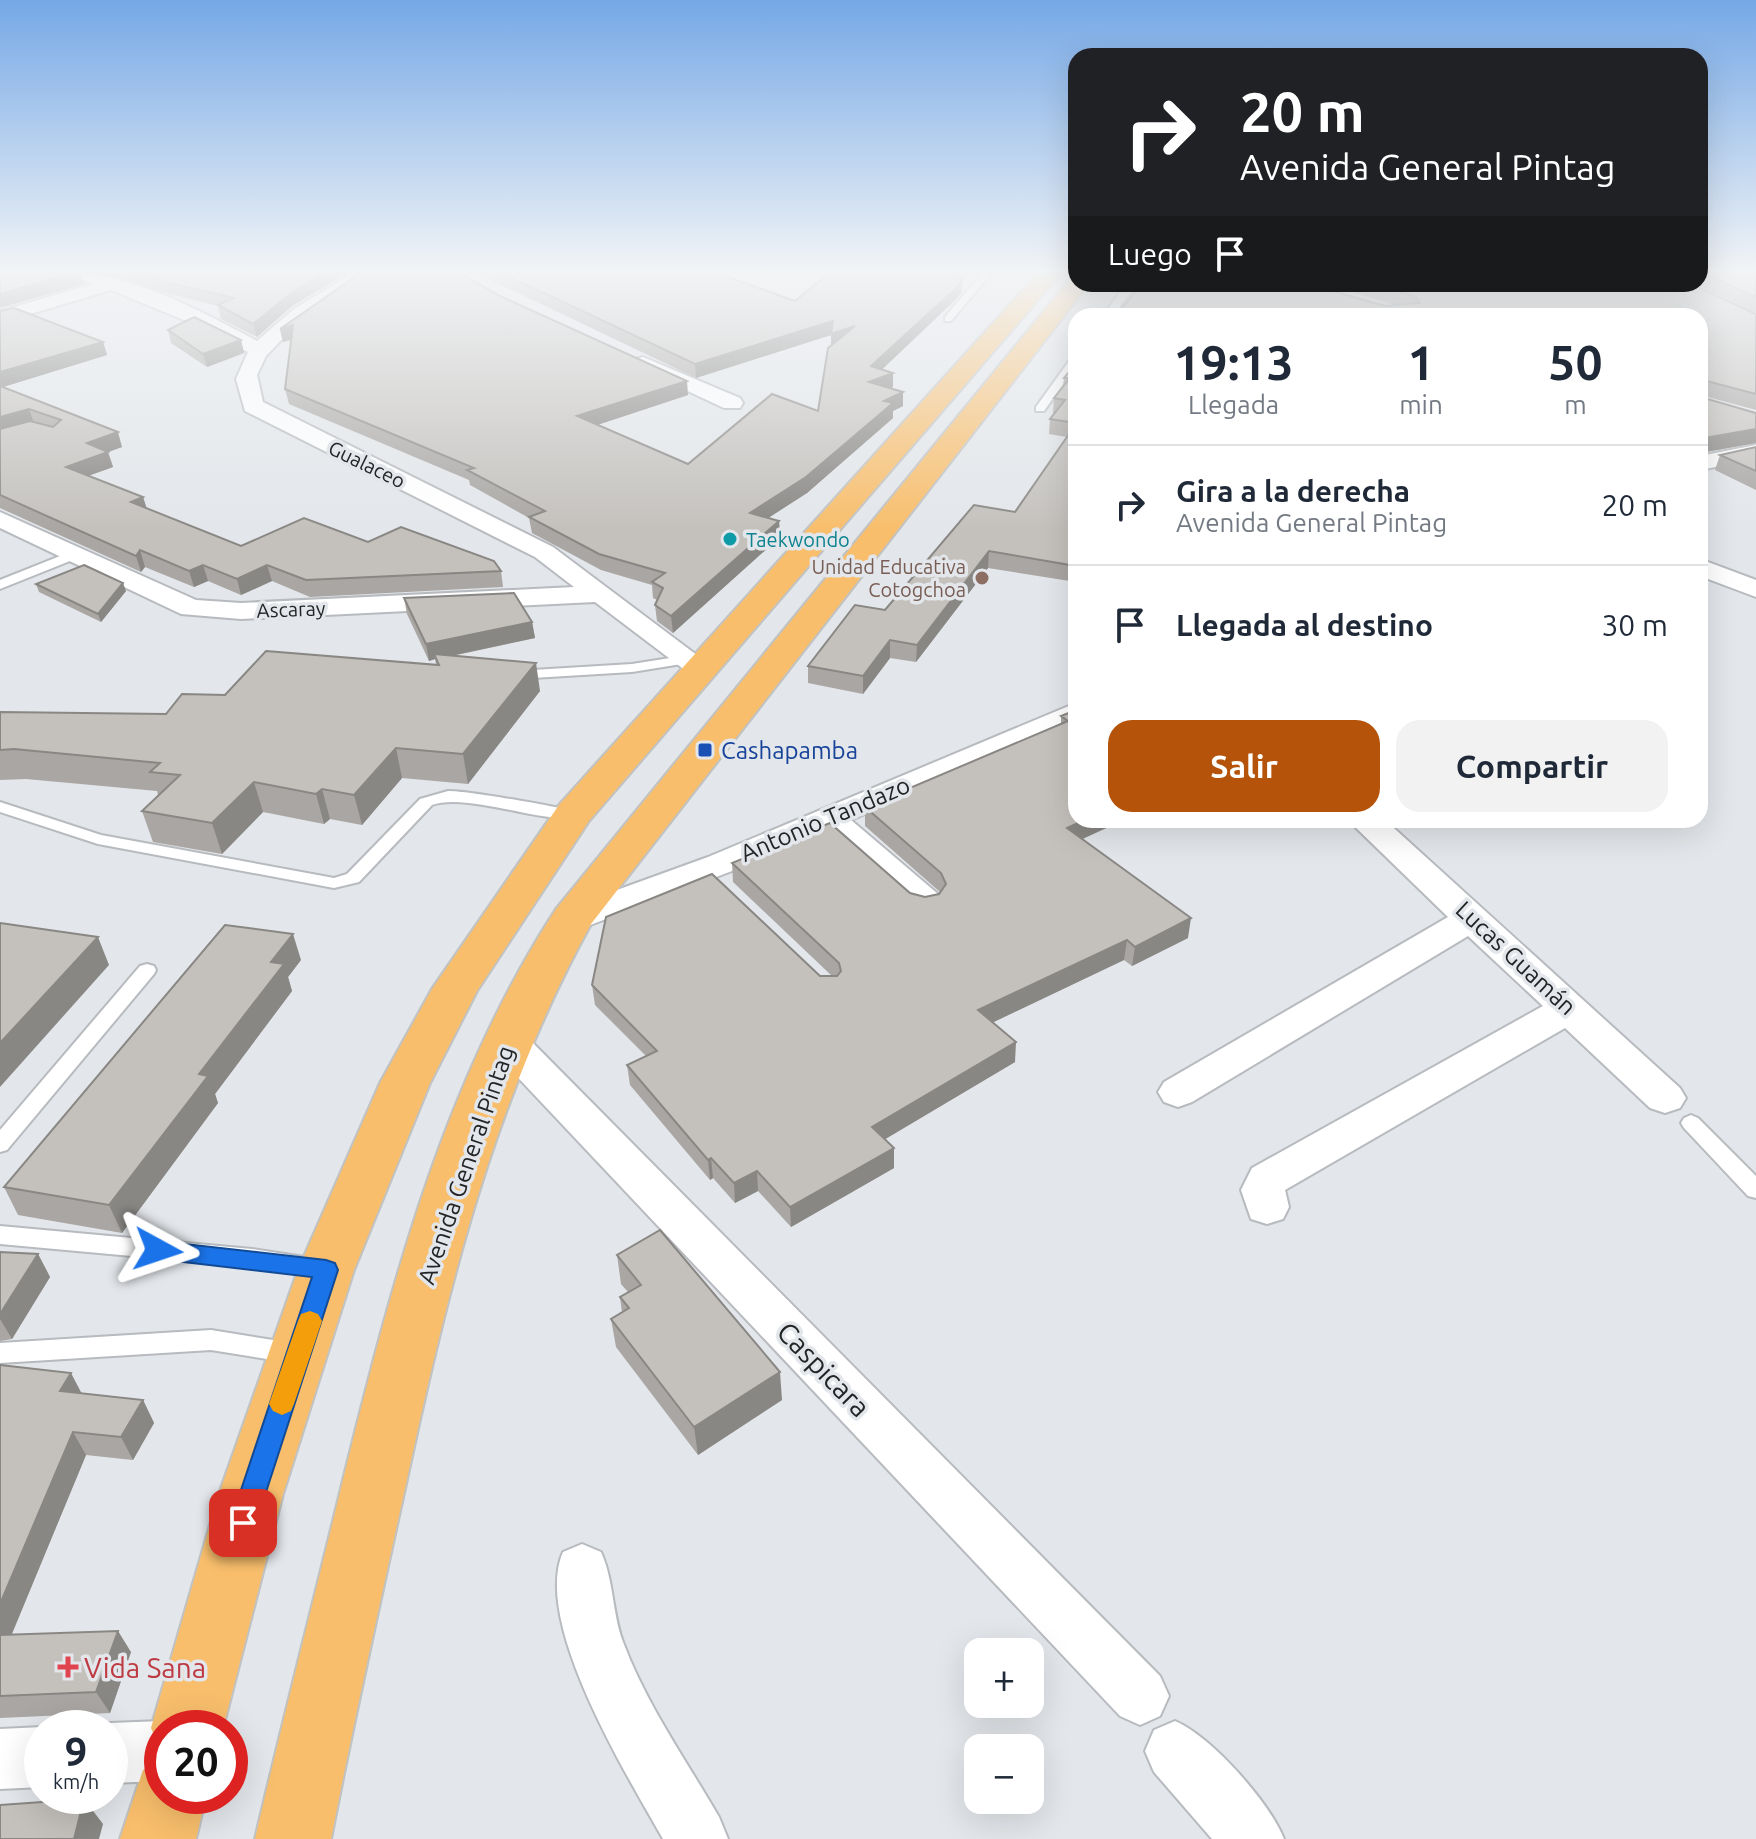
<!DOCTYPE html>
<html lang="es">
<meta charset="utf-8">
<style>
body{margin:0;font-family:Ubuntu,sans-serif;background:#f2f2f3;color:#1f2937;height:100vh;display:flex;flex-direction:column;font-size:30px;white-space:nowrap}
*{box-sizing:border-box;margin:0}
p{font-size:26px;color:#747a83}
.icon{flex:none;width:44px;height:44px;fill:none;stroke:currentColor;stroke-width:2;stroke-linecap:round;stroke-linejoin:round}
.map{position:relative;flex:1;overflow:hidden}
.panel{position:absolute;left:1068px;top:308px;width:640px;height:520px;display:flex;flex-direction:column;background:#fff;border-radius:24px;box-shadow:0 8px 32px #0002}
.panel>*{flex:none}
.banner{position:absolute;left:1068px;top:48px;width:640px;height:244px;border-radius:24px;box-shadow:0 8px 32px #0002;background:#202124;color:#fff;overflow:hidden}
.controls{position:absolute;left:964px;top:1638px;display:grid;gap:16px}
.controls a{display:grid;place-items:center;width:80px;height:80px;border-radius:16px;background:#fff;box-shadow:0 8px 32px #0002;font-size:40px}
.speed{position:absolute;left:24px;top:1710px;display:flex;gap:16px;font-size:40px;font-weight:700;text-align:center}
.speed>*{display:grid;place-content:center;width:104px;height:104px;border-radius:50%;background:#fff;box-shadow:0 8px 32px #0002;line-height:1}
.speed small{font-size:20px;font-weight:400}
.speed .limit{border:12px solid #d22;background:#fff;color:#111}
.pin{position:absolute;display:grid;place-items:center;width:68px;height:68px;color:#fff;margin:-34px;border-radius:16px;box-shadow:0 4px 12px #0006}
.me{position:absolute;width:88px;margin:-44px;rotate:95deg;stroke-linejoin:round;filter:drop-shadow(0 0 6px #0008)}
.turn{display:flex;align-items:center;gap:28px;height:168px;padding:0 40px;font-size:36px}
.turn .icon{width:104px;height:104px;stroke-width:2.5}
.turn b{display:block;font-size:56px;line-height:68px}
.then{display:flex;align-items:center;height:76px;padding:0 40px;background:#0003;gap:16px;font-size:30px}
.eta{display:flex;justify-content:space-evenly;align-items:center;height:136px;text-align:center}
.eta b{font-size:48px;font-weight:600;line-height:56px}
.primary-button{display:flex;gap:16px;margin-top:auto;padding:16px 40px}
.primary-button a{flex:1;height:92px;border-radius:24px;background:#b45309;color:#fff;font-size:32px;font-weight:600;line-height:92px;text-align:center}
.primary-button a+a{background:#f2f2f3;color:#1f2937}
ul{padding:0;list-style:none}
li{display:flex;align-items:center;gap:24px;height:120px;padding:0 40px;border-top:2px solid #e0e1e3}
li div{flex:1}
li b{display:block;font-size:30px}
li em{font-style:normal}
.map>svg:first-child{display:block}
.lines{fill:none;stroke-linecap:round;stroke-linejoin:round}
.service-casing{stroke:#b7babe;stroke-width:4}
.minor-casing{stroke:#b7babe;stroke-width:4}
.trunk-casing{stroke:#c1c2c2;stroke-width:4}
.service{fill:#fff;fill-rule:evenodd}
.minor{fill:#fff;fill-rule:evenodd}
.trunk{fill:#f8be6c;fill-rule:evenodd}
.wall{fill:#a9a6a3}
.shaded-wall{fill:#898784}
.building{fill:#c4c1bd;stroke:#898784;stroke-width:2}
.route{fill:#1a73e8;stroke:#114b97;stroke-width:2}
.slow{fill:#f59e0b}
.culture-dot{fill:#0f9aa8;stroke:#e3e6ea;stroke-width:3}
.education-dot{fill:#8d6e63;stroke:#e3e6ea;stroke-width:3}
.transit-dot{fill:#1a4fb4;stroke:#e3e6ea;stroke-width:3}
.health-dot{fill:#e0444e;stroke:#e3e6ea;stroke-width:3}
.labels{text-anchor:middle;dominant-baseline:central;stroke-width:7;stroke-linejoin:round;paint-order:stroke}
.far-street-label{font-size:20px;fill:#222425;stroke:#e3e6ea}
.far-culture-label{font-size:20px;fill:#0d838f;stroke:#e3e6ea;text-anchor:start}
.far-education-label{font-size:20px;fill:#785e54;stroke:#e3e6ea;text-anchor:end}
.transit-label{font-size:24px;fill:#164399;stroke:#e3e6ea;text-anchor:start}
.street-label{font-size:24px;fill:#222425;stroke:#e3e6ea}
.near-street-label{font-size:28px;fill:#222425;stroke:#e3e6ea}
.near-health-label{font-size:28px;fill:#be3a42;stroke:#e3e6ea;text-anchor:start}
</style>
<div class="map">
<svg width="1756" height="1839" viewBox="0 0 1756 1839">
<rect width="100%" height="100%" fill="#e3e6ea"/>
<g class="lines">
<g class="service-casing">
<g id="service">
<polygon points="983,272 992,272 951,321 945,321 945,317"/>
<polygon points="1126,284 1136,284 1113,316 1103,316"/>
<polygon points="1076,356 1076,366 1044,411 1036,411 1036,407 1072,357"/>
<polygon points="75,550 80,551 80,557 0,589 0,580"/>
<polygon points="689,655 696,659 694,662 632,672 516,679 509,675 516,671 632,664"/>
<path d="M448 791C463 790 575 809 581 814 562 831 469 791 432 805L359 882 334 888 98 844 0 812V802L101 835 334 878 347 874 420 799Z"/>
<polygon points="147,964 154,966 156,970 154,974 7,1150 0,1152 0,1130 140,966"/>
<polygon points="1691,1115 1698,1118 1756,1176 1756,1198 1748,1196 1684,1128 1681,1123 1684,1118"/>
<polygon points="0,1226 252,1249 324,1260 332,1263 335,1269 332,1275 324,1278 252,1267 0,1244"/>
<polygon points="211,1330 292,1343 301,1346 304,1353 301,1360 292,1363 211,1350 0,1363 0,1343"/>
</g>
</g>
<g class="minor-casing">
<g id="minor">
<path d="M64 272C130 272 199 310 257 341L294 309 355 272H377L291 330 266 356 257 375 263 402 553 547 714 668 710 674H690L595 602 241 619 181 614 0 528V512L196 600 241 603 574 587 535 557 245 411 236 379 248 352 186 321 111 290 0 323V311L93 284Z"/>
<polygon points="643,357 740,398 743,403 740,408 724,408 636,367 633,363 636,359"/>
<polygon points="1756,445 1756,459 1700,470 1700,456"/>
<polygon points="1700,559 1756,580 1756,597 1700,576"/>
<polygon points="1076,703 1076,723 851,820 938,894 943,902 938,910 925,913 912,910 824,832 732,871 585,927 572,930 559,927 554,919 559,911 708,857"/>
<polygon points="1348,820 1385,820 1680,1088 1686,1098 1680,1108 1665,1113 1650,1108 1565,1028 1285,1190 1289,1207 1283,1219 1267,1224 1251,1219 1241,1190 1252,1168 1543,1006 1468,936 1192,1102 1178,1107 1164,1102 1158,1092 1164,1082 1448,917"/>
<polygon points="507,1027 521,1031 1160,1676 1169,1696 1160,1716 1140,1725 1120,1716 493,1051 487,1041 493,1031"/>
<path d="M582 1544 601 1552C614 1581 612 1613 623 1642 646 1704 686 1760 719 1817L728 1839H663C627 1775 532 1622 563 1552Z"/>
<polygon points="162,1721 178,1728 162,1728 162,1781 110,1783 110,1728 99,1728 110,1723"/>
<path d="M1175 1721C1212 1737 1269 1802 1284 1839H1212L1154 1772 1145 1751 1154 1730Z"/>
<polygon points="42,1727 42,1787 0,1789 0,1729"/>
</g>
</g>
<g class="trunk-casing">
<g id="trunk">
<polygon points="1039,272 1062,272 589,821 477,991 430,1083 354,1270 283,1494 223,1728 162,1728 162,1753 151,1728 219,1494 298,1270 380,1083 432,989 559,805"/>
<path d="M1076 278V284H1089L591 924C493 1102 448 1287 406 1484 380 1602 354 1720 331 1839H255C283 1719 314 1600 343 1480 392 1283 444 1081 556 909L1070 279Z"/>
<polygon points="162,1762 162,1796 206,1796 196,1839 120,1839 143,1770"/>
</g>
</g>
<use href="#service" class="service"/>
<use href="#minor" class="minor"/>
<use href="#trunk" class="trunk"/>
</g>
<g class="wall">
<polygon points="85,272 349,272 292,306 257,337 221,319 218,306 170,294 115,276"/>
<polygon points="474,272 714,272 795,301 831,272 970,272 962,279 962,292 953,302 882,369 893,387 890,388 903,392 903,406 893,411 893,418 807,493 768,518 779,521 780,537 673,633 657,621 655,605 657,600 653,598 652,585 601,570 532,533 529,518 470,485 469,480 289,404 285,389 291,340 283,342 280,329 500,296 688,395 597,425 688,464 818,411 831,346 831,335 696,378"/>
<polygon points="1700,272 1756,272 1756,313 1695,284 1700,284"/>
<polygon points="1323,284 1691,284 1756,314 1756,410 1704,396 1704,398 1756,413 1756,443 1700,453 1700,316 1385,306 1396,305"/>
<polygon points="0,311 103,342 107,355 2,387 122,447 108,452 113,467 88,476 143,497 146,508 241,546 368,542 501,571 503,587 310,597 272,581 241,595 208,581 194,587 145,567 141,572 0,508"/>
<polygon points="168,330 241,340 244,353 207,367 171,343"/>
<polygon points="1076,363 1076,582 988,568 916,662 890,658 863,694 808,683 808,666 1015,512 1067,437 1049,434 1050,419 1055,413 1053,413 1054,398 1063,386 1064,378"/>
<polygon points="1756,447 1756,490 1715,470 1720,455"/>
<polygon points="36,584 126,591 101,622 39,592"/>
<polygon points="404,598 532,622 535,638 452,656 540,691 468,784 402,778 362,825 330,819 324,824 263,812 222,854 153,842 142,811 158,795 157,791 26,779 0,780 0,712 166,714 225,695 436,664 435,659 429,661 407,614"/>
<polygon points="1076,710 1082,839 1188,938 1132,966 1124,960 993,1022 1015,1062 885,1139 894,1168 791,1227 758,1191 735,1203 713,1178 710,1180 630,1085 627,1065 646,1056 595,1005 592,985 820,976 832,976 733,882 732,863 910,893 925,897 939,894 940,892 865,826 865,807 1061,724 1061,716"/>
<polygon points="301,960 288,977 292,991 215,1094 218,1103 122,1233 18,1215 4,1187"/>
<polygon points="0,1252 38,1254 50,1277 12,1339 0,1341"/>
<polygon points="617,1255 782,1400 698,1455 616,1347 611,1319 622,1312 620,1297 628,1292 621,1284"/>
<polygon points="0,1365 82,1393 143,1400 154,1423 133,1460 86,1455 11,1635 131,1652 110,1713 0,1718"/>
</g>
<g class="shaded-wall">
<polygon points="76,272 80,272 84,284 0,308 0,294"/>
<polygon points="326,272 349,272 292,306 257,337 253,324 290,294"/>
<polygon points="957,272 970,272 950,291 951,278"/>
<polygon points="963,279 962,292 953,302 871,380 871,366"/>
<polygon points="833,321 855,326 831,348 831,335 696,378 695,364"/>
<polygon points="293,325 296,338 283,342 280,329"/>
<polygon points="241,340 244,353 207,367 203,354"/>
<polygon points="103,342 107,355 0,388 0,372"/>
<polygon points="893,373 893,387 869,397 869,382"/>
<polygon points="687,381 688,395 579,431 577,416"/>
<polygon points="903,392 903,406 893,411 893,418 807,493 751,529 750,513 884,401"/>
<polygon points="29,409 34,423 0,433 0,417"/>
<polygon points="1756,429 1756,443 1700,453 1705,438"/>
<polygon points="118,432 122,447 108,452 113,467 71,482 66,467 87,443"/>
<polygon points="143,497 148,512 131,502"/>
<polygon points="779,521 780,537 673,633 671,616"/>
<polygon points="140,550 145,567 141,572 136,556"/>
<polygon points="989,551 988,568 916,662 917,645"/>
<polygon points="203,565 208,581 194,587 189,571"/>
<polygon points="267,565 272,581 241,595 237,579"/>
<polygon points="123,583 126,591 101,622 98,614"/>
<polygon points="532,622 535,638 436,659 434,654 435,659 429,661 426,644"/>
<polygon points="890,640 890,658 863,694 863,676"/>
<polygon points="536,663 540,691 468,784 463,754"/>
<polygon points="396,748 402,778 362,825 354,795"/>
<polygon points="254,782 263,812 222,854 212,823"/>
<polygon points="322,789 330,819 324,824 316,794"/>
<polygon points="1085,820 1124,820 1065,847 1067,828"/>
<polygon points="1191,918 1188,938 1132,966 1135,947"/>
<polygon points="293,934 301,960 288,977 292,991 215,1094 218,1103 122,1233 109,1205 199,1074 271,962"/>
<polygon points="98,937 109,965 0,1087 0,1043"/>
<polygon points="1127,940 1124,960 977,1030 978,1010"/>
<polygon points="1016,1042 1015,1062 872,1147 872,1127"/>
<polygon points="894,1148 894,1168 791,1227 790,1207"/>
<polygon points="711,1158 713,1178 710,1180 708,1160"/>
<polygon points="757,1171 758,1191 735,1203 734,1183"/>
<polygon points="38,1254 50,1277 12,1339 0,1319 0,1314"/>
<polygon points="780,1372 782,1400 698,1455 694,1427"/>
<polygon points="71,1373 83,1396 60,1391"/>
<polygon points="143,1400 154,1423 133,1460 121,1437"/>
<polygon points="73,1432 86,1455 2,1658 0,1655 0,1604"/>
<polygon points="118,1631 131,1652 110,1713 96,1692"/>
<polygon points="84,1799 103,1824 99,1839 74,1839"/>
</g>
<g class="building">
<polygon points="0,272 76,272 0,294"/>
<polygon points="138,272 326,272 290,294 253,324 218,305 234,298 166,282"/>
<polygon points="362,272 458,272 500,296 687,381 577,416 688,464 772,394 818,411 828,348 855,326 831,334 833,321 695,364 499,272 714,272 795,301 831,272 957,272 951,278 963,279 954,290 871,366 893,373 869,382 903,392 884,401 893,403 806,477 750,513 779,521 671,616 655,605 663,588 652,582 665,573 599,554 529,517 545,511 467,470 474,468 285,389 293,325 280,329"/>
<polygon points="1701,272 1756,272 1756,297"/>
<polygon points="1142,284 1308,284 1385,306 1420,303 1415,296 1371,284 1691,284 1756,314 1756,394 1703,380 1704,398 1756,413 1756,429 1705,438 1702,447 1700,446 1700,316 1115,316"/>
<polygon points="14,308 103,342 0,372 0,311"/>
<polygon points="194,317 241,340 203,354 168,330"/>
<polygon points="1076,363 1076,423 1050,419 1065,400 1054,398 1070,378 1064,378"/>
<polygon points="0,386 118,432 87,443 108,452 66,467 143,497 131,502 241,546 304,518 368,542 401,527 494,561 501,571 306,580 267,565 237,579 203,565 189,571 140,550 136,556 0,495 0,429 30,421 53,427 61,420 29,409 0,417"/>
<polygon points="1076,424 1076,566 989,551 917,645 890,640 863,676 808,666 855,605 885,610 974,505 1015,512"/>
<polygon points="1756,447 1756,471 1720,455"/>
<polygon points="84,565 123,583 98,614 36,584"/>
<polygon points="514,593 532,622 426,644 404,598"/>
<polygon points="266,651 439,665 434,654 536,663 463,754 396,748 354,795 322,789 316,794 254,782 212,823 142,811 180,775 150,772 160,763 14,749 0,750 0,712 166,714 182,694 225,695"/>
<polygon points="1076,710 1076,820 1085,820 1067,828 1191,918 1135,947 1127,940 978,1010 1016,1042 872,1127 894,1148 790,1207 757,1171 734,1183 711,1158 708,1160 627,1065 657,1051 592,985 606,917 712,874 820,976 837,976 841,971 839,963 732,863 830,823 910,893 925,897 939,894 946,884 941,873 865,807 1068,721 1061,716"/>
<polygon points="0,923 98,937 0,1043"/>
<polygon points="225,925 293,934 271,962 284,964 199,1074 208,1076 109,1205 4,1187"/>
<polygon points="660,1230 780,1372 694,1427 611,1319 629,1308 620,1297 641,1285 617,1255"/>
<polygon points="0,1252 38,1254 0,1314"/>
<polygon points="0,1365 71,1373 60,1391 143,1400 121,1437 73,1432 0,1604"/>
<polygon points="118,1631 96,1692 0,1696 0,1635"/>
<polygon points="84,1799 74,1839 0,1839 0,1805"/>
</g>
<linearGradient id="sky" x2="0" y2="1"><stop stop-color="#75a8e6"/><stop offset="0.51" stop-color="#f2f4f6"/><stop offset="1" stop-color="#f2f4f6" stop-opacity="0"/></linearGradient>
<rect width="1756" height="530" fill="url(#sky)"/>
<polygon class="route" points="158,1241 326,1260 335,1263 338,1270 256,1523 252,1532 243,1536 234,1532 230,1523 312,1277 158,1259 150,1256 146,1250 150,1243"/>
<polygon class="slow" points="310,1311 318,1314 322,1321 294,1404 291,1411 282,1415 273,1411 269,1404 298,1321 301,1314"/>
<circle class="culture-dot" cx="730" cy="539" r="8"/>
<circle class="education-dot" cx="982" cy="578" r="8"/>
<rect class="transit-dot" x="697" y="742" width="16" height="16" rx="4"/>
<path class="health-dot" d="M64 1655h8v8h8v8h-8v8h-8v-8h-8v-8h8z"/>
<g class="labels">
<g class="far-street-label">
<text transform="translate(367 464) rotate(26)">Gualaceo</text>
<text transform="translate(291 609) rotate(-2)">Ascaray</text>
</g>
<g class="far-culture-label">
<text x="746" y="539">Taekwondo</text>
</g>
<g class="far-education-label">
<text x="966" y="566">Unidad Educativa<tspan x="966" dy="23">Cotogchoa</tspan></text>
</g>
<g class="transit-label">
<text x="721" y="750">Cashapamba</text>
</g>
<g class="street-label">
<text transform="translate(825 819) rotate(-23)">Antonio Tandazo</text>
<text transform="translate(1516 958) rotate(43)">Lucas Guamán</text>
<text transform="translate(466 1165) rotate(-71)">Avenida General Pintag</text>
</g>
<g class="near-street-label">
<text transform="translate(824 1369) rotate(46)">Caspicara</text>
</g>
<g class="near-health-label">
<text x="84" y="1667">Vida Sana</text>
</g>
</g>
</svg>
<div class="controls">
<a>+</a>
<a>−</a>
</div>
<div class="speed"><div>9<small>km/h</small></div><div class="limit">20</div></div>
<div class="pin" style="left:243px;top:1523px;background:#d93025"><svg class="icon" aria-label="arrive" viewBox="0 0 24 24"><path d="M6 21V4h12l-3 4 3 4H6"/></svg></div>
<svg class="me" style="left:158px;top:1250px" viewBox="-20 -20 40 40"><path d="M0-17L14 15 0 8-14 15z" fill="#1a73e8" stroke="#fff" stroke-width="4"/></svg>
<div class="banner">
<div class="turn"><svg class="icon" aria-label="right" viewBox="0 0 24 24"><path d="M7 20v-9h11M14 6l5 5-5 5"/></svg><div><b>20 m</b>Avenida General Pintag</div></div>
<div class="then">Luego<svg class="icon" aria-label="arrive" viewBox="0 0 24 24"><path d="M6 21V4h12l-3 4 3 4H6"/></svg></div>
</div>
<section class="panel">
<div class="eta">
<div><b>19:13</b><p>Llegada</p></div>
<div><b>1</b><p>min</p></div>
<div><b>50</b><p>m</p></div>
</div>
<ul>
<li><svg class="icon" aria-label="right" viewBox="0 0 24 24"><path d="M7 20v-9h11M14 6l5 5-5 5"/></svg><div><b>Gira a la derecha</b><p>Avenida General Pintag</p></div><em>20 m</em></li>
<li><svg class="icon" aria-label="arrive" viewBox="0 0 24 24"><path d="M6 21V4h12l-3 4 3 4H6"/></svg><div><b>Llegada al destino</b></div><em>30 m</em></li>
</ul>
<div class="primary-button"><a>Salir</a><a>Compartir</a></div>
</section>
</div>
